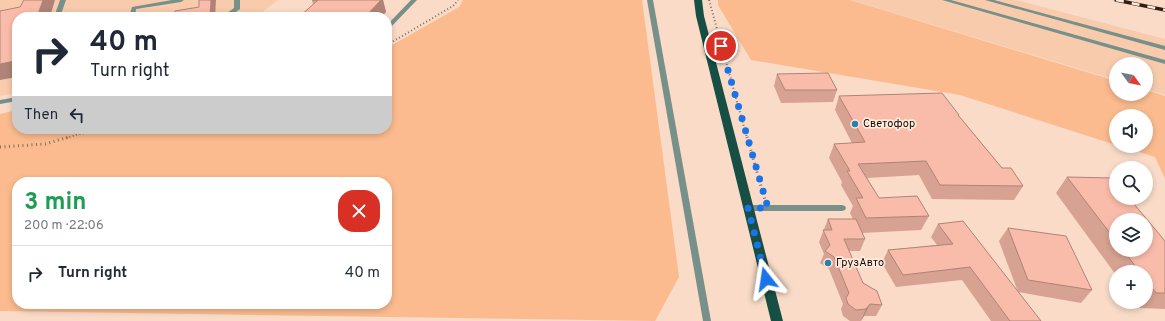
<!DOCTYPE html>
<meta charset="utf-8">
<style>
body{margin:0;font-family:Overpass,sans-serif;background:#f6f6f7;color:#1f2937;height:100vh;display:flex;flex-direction:column;font-size:15px;white-space:nowrap}
*{box-sizing:border-box;margin:0}
p{font-size:13px;color:#747a83}
.icon{flex:none;width:22px;height:22px;fill:none;stroke:currentColor;stroke-width:2;stroke-linecap:round;stroke-linejoin:round}
.map{position:relative;flex:1;overflow:hidden}
.details{position:absolute;left:12px;top:177px;width:380px;height:132px;display:flex;flex-direction:column;background:#fff;border-radius:16px;box-shadow:0 2px 6px #0003}
.details>*{flex:none}
.hud{position:absolute;left:12px;top:12px;width:380px;height:122px;border-radius:16px;box-shadow:0 2px 6px #0003;background:#fff;color:#1f2937;overflow:hidden}
.needle{width:26px;rotate:123deg}
.fabs{position:absolute;left:1109px;top:57px;display:grid;gap:8px}
.fabs a{display:grid;place-items:center;width:44px;height:44px;border-radius:50%;background:#fff;box-shadow:0 2px 6px #0003;font-size:20px}
.pin{position:absolute;display:grid;place-items:center;width:34px;height:34px;color:#fff;margin:-17px;border:2px solid #fff;border-radius:50%;box-shadow:0 1px 4px #0007}
.me{position:absolute;width:44px;margin:-22px;rotate:345deg;stroke-linejoin:round;filter:drop-shadow(0 0 3px #0008)}
.turn{display:flex;align-items:center;gap:14px;height:84px;padding:0 12px;font-size:18px}
.turn .icon{width:52px;height:52px;stroke-width:2.5}
.turn b{display:block;font-size:28px;line-height:34px}
.then{display:flex;align-items:center;height:38px;padding:0 12px;background:#0003;gap:8px;font-size:15px}
.round{display:grid;place-items:center;flex:none;width:42px;height:42px;border-radius:16px;background:#f6f6f7}
.headline{display:flex;align-items:center;justify-content:space-between;height:68px;padding:0 12px}
h1{font-size:24px;font-weight:700;line-height:30px;color:#1e9e55}
ul{padding:0;list-style:none}
li{display:flex;align-items:center;gap:12px;height:56px;padding:0 12px;border-top:1px solid #e0e1e3}
li div{flex:1}
li b{display:block;font-size:15px}
li em{font-style:normal}
.map>svg:first-child{display:block}
.built{fill:#f8cbad}
.green{fill:#fbbb8e;fill-rule:evenodd}
.lines{fill:none;stroke-linecap:round;stroke-linejoin:round}
.path-far1{stroke:#846e60;stroke-width:2;stroke-dasharray:1 2.5;stroke-linecap:butt}
.path{stroke:#846e60;stroke-width:3;stroke-dasharray:1 3.5;stroke-linecap:butt}
.lane{fill:#77918a;fill-rule:evenodd}
.primary{fill:#184f44;fill-rule:evenodd}
.rail-casing{stroke:#311f16;stroke-width:3.5}
.rail{stroke:#ffebdd;stroke-width:2.5;stroke-dasharray:8;stroke-linecap:butt}
.wall{fill:#d7a292;fill-rule:evenodd}
.shaded-wall{fill:#af8477}
.building{fill:#fabcaa;stroke:#af8477}
.route{stroke:#1a73e8;stroke-width:7;stroke-dasharray:0 12.6}
.poi-dot{fill:#2780ae;stroke:#ffebdd;stroke-width:1.5}
.labels{text-anchor:middle;dominant-baseline:central;stroke-width:3.5;stroke-linejoin:round;paint-order:stroke}
.poi-label{font-size:11px;fill:#190901;stroke:#ffebdd;text-anchor:start}
</style>
<div class="map">
<svg width="1165" height="321" viewBox="0 0 1165 321">
<rect width="100%" height="100%" fill="#f9dbc7"/>
<g class="built">
<polygon points="0,0 278,0 256,17 17,17 17,93 0,96"/>
<polygon points="851,0 1016,0 1165,39 1165,95 1146,89 1146,64 1116,64 1116,80"/>
</g>
<g class="green">
<path d="M463 0H642L679 277 655 321 0 311V114L17 110V129H387V48L459 7ZM17 182H387V304H17Z"/>
<polygon points="718,0 850,0 1116,81 1116,94 1146,94 1146,90 1165,96 1165,179 1155,157 1121,146 1146,146 1146,116 1116,116 1116,145 960,95 751,60 718,5"/>
</g>
<g class="lines">
<g class="path-far1">
<polyline points="709,0 747,138"/>
<polyline points="387,45 453,6 458,0"/>
<polyline points="66,138 79,134 121,129"/>
</g>
<g class="path">
<polyline points="747,137 765,200"/>
<polyline points="0,147 45,144 69,137"/>
</g>
<g class="lane">
<polygon points="60,0 66,0 60,17 54,17"/>
<polygon points="172,0 184,0 181,2 136,9 135,17 129,17 132,7"/>
<polygon points="234,0 240,0 240,9 232,15 232,17 226,17 227,13 234,8"/>
<polygon points="411,0 417,0 389,29 387,30 387,25"/>
<polygon points="647,0 653,0 711,321 703,321"/>
<polygon points="942,0 951,0 1165,60 1165,64"/>
<polygon points="985,0 994,0 1165,46 1165,50"/>
<polygon points="17,97 17,101 0,104 0,100"/>
<polygon points="748,205 842,205 845,206 846,208 845,210 842,211 748,211 745,210 744,208 745,206"/>
</g>
<polygon class="primary" points="694,0 702,0 704,16 783,321 771,321 696,16"/>
<g class="rail-casing">
<polyline id="rail" points="1116,0 1165,10"/>
</g>
<use href="#rail" class="rail"/>
</g>
<g class="wall">
<polygon points="312,0 383,0 386,12 381,17 299,17 313,5"/>
<polygon points="777,74 837,90 833,102 781,103 774,86"/>
<polygon points="839,96 959,115 959,116 1002,168 1023,186 1014,200 932,199 919,175 867,178 879,198 929,216 921,230 862,233 865,239 860,251 849,251 863,283 882,305 876,316 864,316 861,321 850,321 843,316 841,309 843,304 829,269 820,263 824,254 819,242 828,219 853,219 850,213 853,206 841,185 842,182 829,158 834,144 852,143 835,110"/>
<path d="M1067 177 1165 241V309L1140 308 1135 302H1146V272H1116V275L1056 193ZM1116 220 1146 250H1116Z"/>
<polygon points="938,224 1041,321 991,321 962,280 896,287 882,263 888,250 937,245 931,237"/>
<polygon points="1008,228 1092,290 1081,303 1018,292 999,241"/>
</g>
<g class="shaded-wall">
<polygon points="43,0 55,0 50,17 37,17"/>
<polygon points="211,0 216,0 215,17 210,17"/>
<polygon points="367,0 383,0 386,12 381,17 365,17"/>
<polygon points="17,57 17,77 0,80 0,64"/>
<polygon points="870,304 864,316 861,321 866,309"/>
</g>
<g class="building">
<polygon points="24,0 43,0 37,17 17,17 17,57 15,61 0,64 0,11 20,7"/>
<polygon points="199,0 211,0 210,17 174,17 175,11 199,7"/>
<polygon points="312,0 381,0 365,17 299,17 318,0"/>
<polygon points="828,73 837,90 785,90 777,74"/>
<polygon points="942,93 959,115 958,115 1002,168 1011,168 1023,186 940,185 926,161 858,164 879,198 917,196 929,216 866,218 856,198 863,198 847,171 850,171 834,144 865,142 839,96"/>
<polygon points="1067,177 1112,178 1116,183 1116,198 1129,198 1165,241 1165,293 1156,293 1146,280 1146,272 1140,272 1123,250 1146,250 1146,220 1116,220 1116,241"/>
<polygon points="828,219 856,219 865,239 844,239 863,283 877,291 882,305 870,304 866,309 856,310 848,304 846,298 849,293 834,257 825,251 830,245 823,230 832,230"/>
<polygon points="963,221 1041,321 1010,321 970,267 903,275 888,250 953,244 938,224"/>
<polygon points="1008,228 1066,236 1092,290 1028,280"/>
</g>
<g class="lines">
<polyline class="route" points="721,46 768,208 748,208 766,279"/>
</g>
<g class="poi-dot">
<circle cx="855" cy="124" r="4"/>
<circle cx="828" cy="263" r="4"/>
</g>
<g class="labels">
<g class="poi-label">
<text x="863" y="124">Светофор</text>
<text x="836" y="263">ГрузАвто</text>
</g>
</g>
</svg>
<div class="fabs">
<a><svg class="needle" viewBox="-14 -14 28 28"><path d="M0-13l5 13h-10z" fill="#e53935"/><path d="M0 13l5-13h-10z" fill="#747a83"/></svg></a>
<a><svg class="icon" aria-label="sound" viewBox="0 0 24 24"><path d="M4 9h4l5-4v14l-5-4H4zM17 9q2 3 0 6"/></svg></a>
<a><svg class="icon" aria-label="search" viewBox="0 0 24 24"><circle cx="10" cy="10" r="6"/><path d="M15 15l6 6"/></svg></a>
<a><svg class="icon" aria-label="layers" viewBox="0 0 24 24"><path d="M12 4l9 5-9 5-9-5zM3 14l9 5 9-5"/></svg></a>
<a>+</a>
</div>
<div class="pin" style="left:721px;top:46px;background:#d93025"><svg class="icon" aria-label="arrive" viewBox="0 0 24 24"><path d="M6 21V4h12l-3 4 3 4H6"/></svg></div>
<svg class="me" style="left:766px;top:279px" viewBox="-20 -20 40 40"><path d="M0-17L14 15 0 8-14 15z" fill="#1a73e8" stroke="#fff" stroke-width="4"/></svg>
<div class="hud">
<div class="turn"><svg class="icon" aria-label="right" viewBox="0 0 24 24"><path d="M7 20v-9h11M14 6l5 5-5 5"/></svg><div><b>40 m</b>Turn right</div></div>
<div class="then">Then<svg class="icon" aria-label="left" viewBox="0 0 24 24"><path d="M17 20v-9H6M10 6l-5 5 5 5"/></svg></div>
</div>
<section class="details">
<div class="headline"><div><h1>3 min</h1><p>200 m · 22:06</p></div><a class="round" style="background:#d93025;color:#fff"><svg class="icon" aria-label="close" viewBox="0 0 24 24"><path d="M6 6l12 12M18 6L6 18"/></svg></a></div>
<ul>
<li><svg class="icon" aria-label="right" viewBox="0 0 24 24"><path d="M7 20v-9h11M14 6l5 5-5 5"/></svg><div><b>Turn right</b></div><em>40 m</em></li>
</ul>
</section>
</div>
